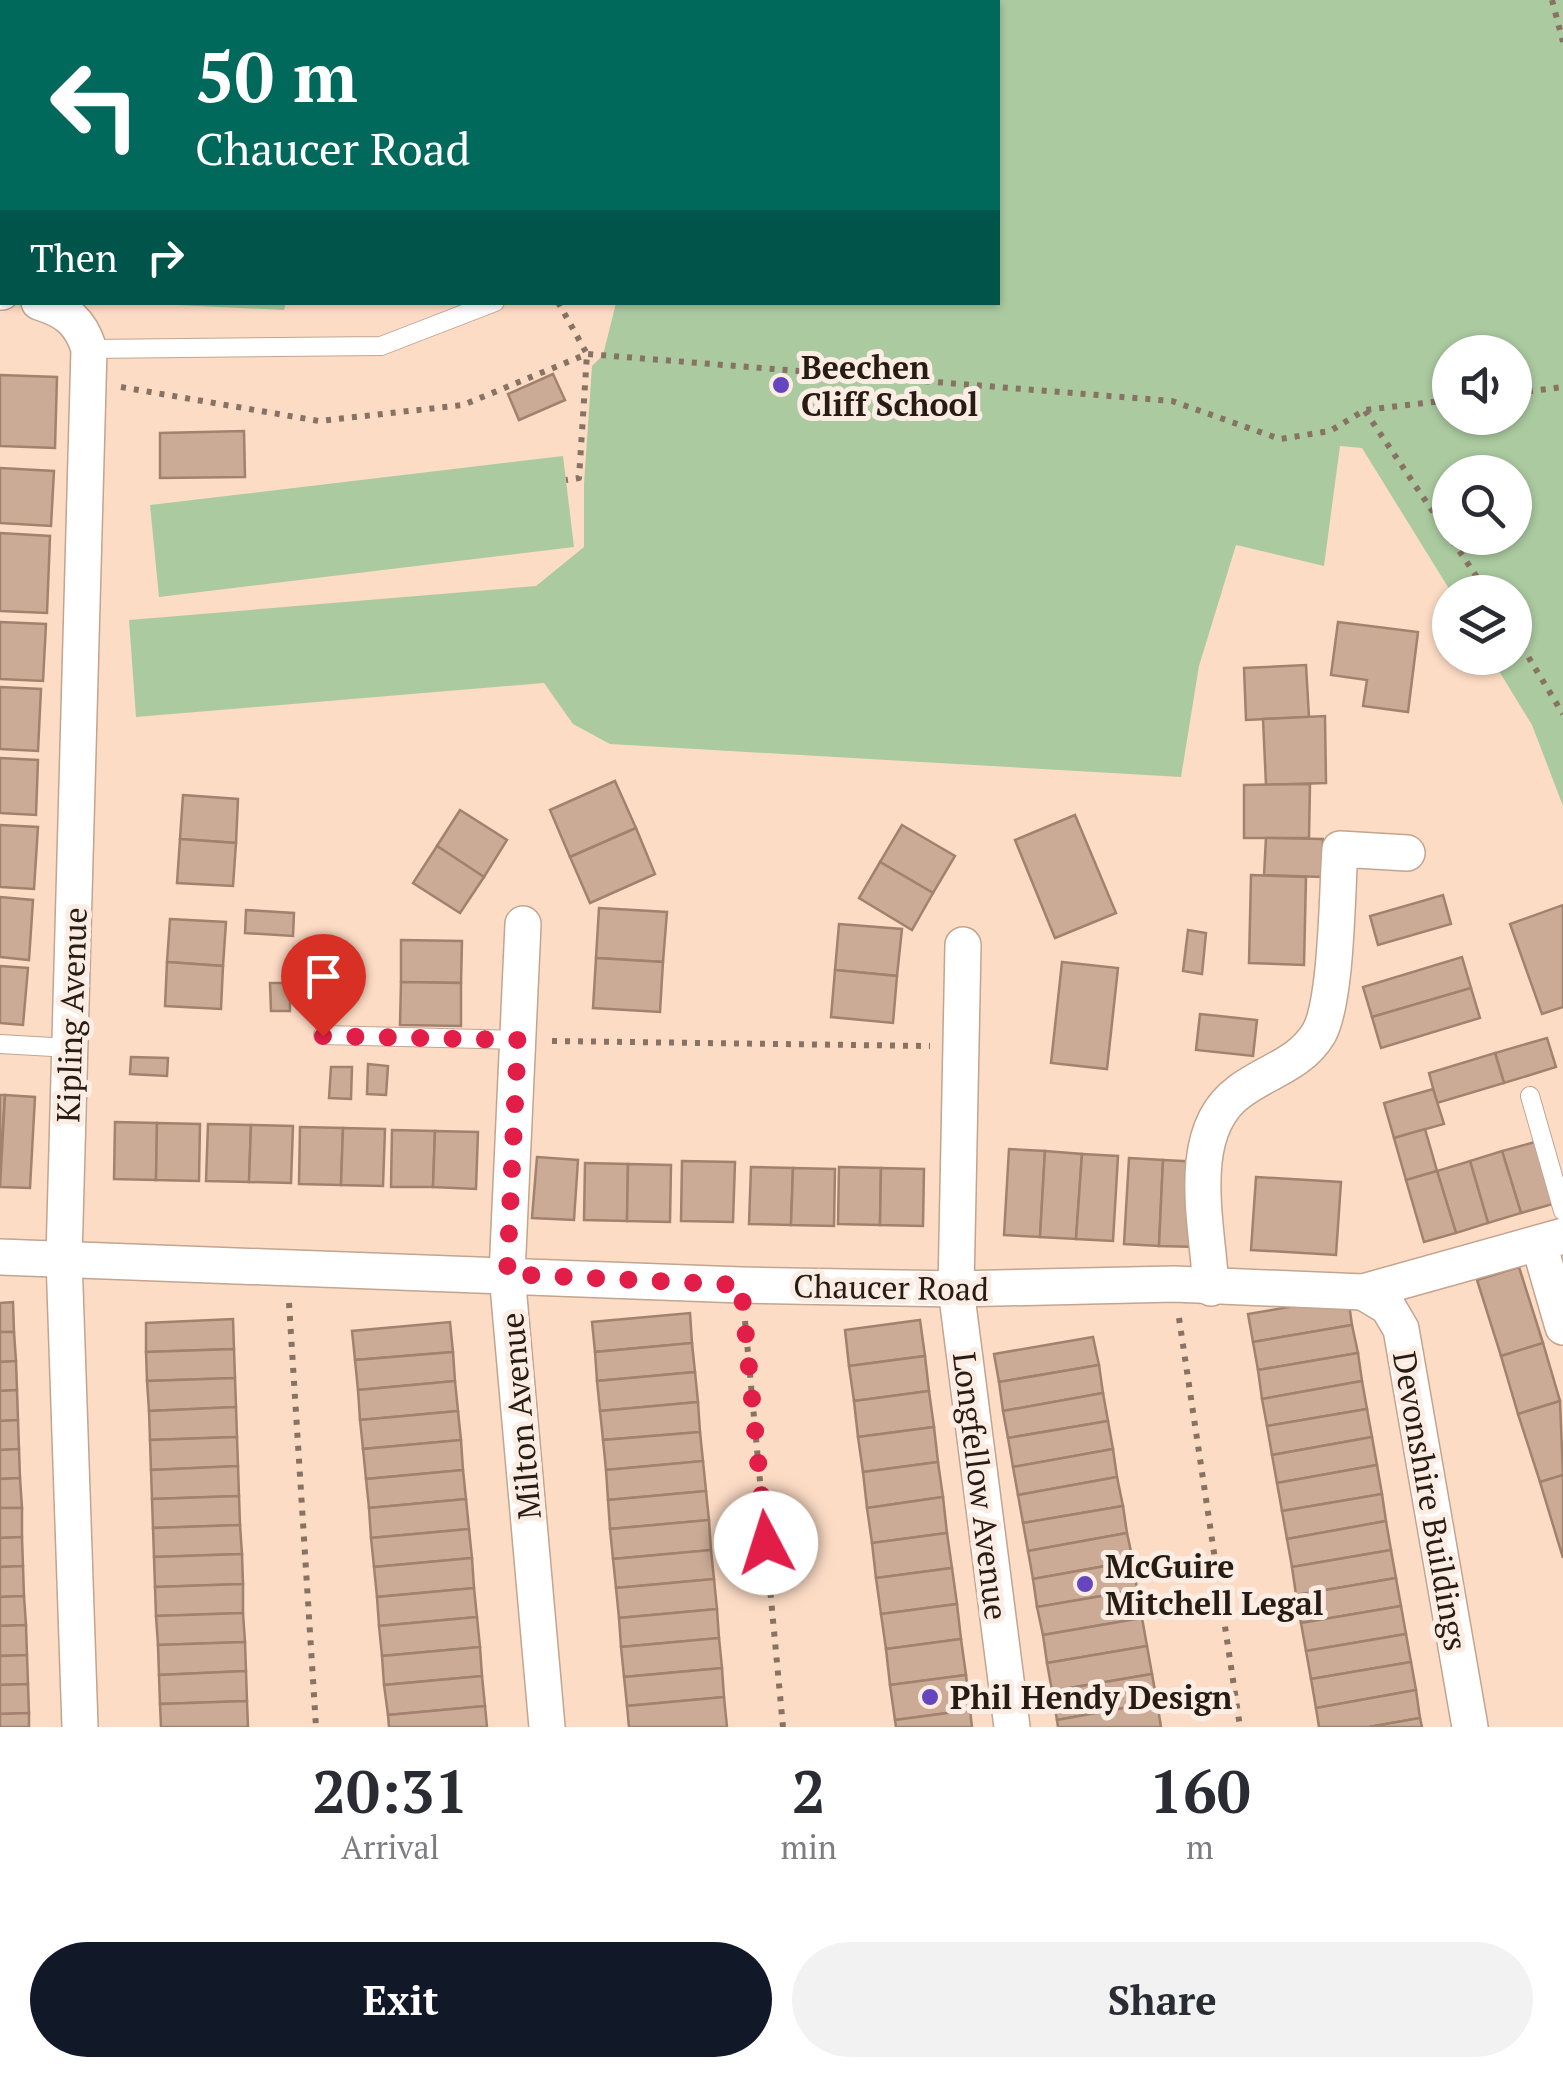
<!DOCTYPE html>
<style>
body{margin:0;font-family:"PT Serif",serif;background:#f2f2f3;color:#2b2b33;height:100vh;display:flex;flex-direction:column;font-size:38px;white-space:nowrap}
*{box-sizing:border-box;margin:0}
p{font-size:32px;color:#7c7c81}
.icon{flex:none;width:55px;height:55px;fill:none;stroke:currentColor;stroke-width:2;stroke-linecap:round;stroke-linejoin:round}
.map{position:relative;height:1727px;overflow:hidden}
.panel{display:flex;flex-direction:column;background:#fff;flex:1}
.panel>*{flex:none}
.hud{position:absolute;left:0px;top:0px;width:1000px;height:305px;box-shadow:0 2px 8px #0004;background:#00695c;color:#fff;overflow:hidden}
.controls{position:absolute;left:1432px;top:335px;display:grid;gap:20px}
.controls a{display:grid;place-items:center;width:100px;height:100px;border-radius:50%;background:#fff;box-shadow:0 2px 8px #0004;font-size:50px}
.pin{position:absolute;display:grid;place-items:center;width:85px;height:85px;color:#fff;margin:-102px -42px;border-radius:50% 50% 50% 0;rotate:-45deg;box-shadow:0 0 10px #0007}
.pin .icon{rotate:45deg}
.me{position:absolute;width:110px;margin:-55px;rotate:355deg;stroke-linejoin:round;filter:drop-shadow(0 0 8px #0008)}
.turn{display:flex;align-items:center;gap:35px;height:210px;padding:0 30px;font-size:45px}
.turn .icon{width:130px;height:130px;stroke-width:2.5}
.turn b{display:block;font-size:70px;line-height:85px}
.then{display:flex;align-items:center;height:95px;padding:0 30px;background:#0003;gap:20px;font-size:38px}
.eta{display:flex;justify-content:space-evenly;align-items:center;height:170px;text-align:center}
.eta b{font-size:60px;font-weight:700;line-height:70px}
.primary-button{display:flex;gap:20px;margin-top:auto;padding:20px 30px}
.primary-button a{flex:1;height:115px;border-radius:60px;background:#111827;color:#fff;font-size:40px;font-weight:700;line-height:115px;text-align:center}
.primary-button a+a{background:#f2f2f3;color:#2b2b33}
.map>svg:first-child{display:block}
.green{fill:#abcaa0;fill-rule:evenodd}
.building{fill:#cbab96;stroke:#a1826e;stroke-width:2.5}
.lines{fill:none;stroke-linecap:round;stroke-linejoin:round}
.lane-casing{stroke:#c3a48f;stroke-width:20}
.street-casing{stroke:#c3a48f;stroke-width:38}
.path{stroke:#877363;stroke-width:6;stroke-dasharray:5 8;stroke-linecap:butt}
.lane{stroke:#fff;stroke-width:18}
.street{stroke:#fff;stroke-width:35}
.route{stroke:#e11d48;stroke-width:18;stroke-dasharray:0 32.4}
.poi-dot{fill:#6546bf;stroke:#fbede4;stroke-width:4}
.labels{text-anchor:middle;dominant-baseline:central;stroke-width:10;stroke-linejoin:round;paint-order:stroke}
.poi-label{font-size:32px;font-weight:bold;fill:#271c13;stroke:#fbede4;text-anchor:start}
.street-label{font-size:32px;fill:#271c13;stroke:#fbede4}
</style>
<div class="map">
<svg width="1563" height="1727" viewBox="0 0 1563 1727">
<rect width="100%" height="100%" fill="#fddcc5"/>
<g class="green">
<polygon points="0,0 395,0 2,2 2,261"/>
<path d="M843 0H1563V806L1532 725 1491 658H1515V592H1451L1362 448 1340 446 1324 566 1236 545 1199 666 1181 777 610 744 573 724 544 683 136 717 129 620 536 586 584 547V484L592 366 603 355 616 303 998 302V2ZM1450 352H1515V418H1450ZM1515 472V538H1450V472Z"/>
<polygon points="134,303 286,303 284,310"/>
<polygon points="563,456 574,547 159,597 150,505"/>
</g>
<g class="building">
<polygon points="599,0 707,0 710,2 602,2"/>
<polygon points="732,0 800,0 730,2"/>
<polygon points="553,374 565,400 519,420 508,394"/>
<polygon points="0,375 57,377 55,448 0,446"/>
<polygon points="244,431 245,477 160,478 160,433"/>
<polygon points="0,468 54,471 51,526 0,523"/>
<polygon points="0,533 50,536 47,613 0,611"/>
<polygon points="0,622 46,624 43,681 0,679"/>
<polygon points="1338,622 1418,632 1408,712 1363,706 1367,680 1331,675"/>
<polygon points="1306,665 1309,717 1246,720 1244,668"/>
<polygon points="0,687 41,689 38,751 0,749"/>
<polygon points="1325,716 1326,783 1266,785 1263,719"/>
<polygon points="0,758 38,760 36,815 0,813"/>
<polygon points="615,781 636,828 570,857 550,810"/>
<polygon points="1310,784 1309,838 1244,838 1244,785"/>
<polygon points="183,795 238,799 236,843 180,839"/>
<polygon points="460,810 507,840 484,877 437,846"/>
<polygon points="1075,815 1116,913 1055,938 1015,840"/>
<polygon points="0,825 38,827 34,889 0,887"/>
<polygon points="902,825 955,856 933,893 880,862"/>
<polygon points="636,828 655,874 590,903 570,857"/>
<polygon points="1266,838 1323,839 1322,877 1264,875"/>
<polygon points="180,839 236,843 233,886 177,883"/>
<polygon points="437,846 484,877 460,913 413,883"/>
<polygon points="880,862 933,893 912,930 859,898"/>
<polygon points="1251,875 1306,877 1304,965 1249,963"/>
<polygon points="1443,895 1451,924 1378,945 1370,916"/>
<polygon points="0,897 33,900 29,960 0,957"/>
<polygon points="1563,905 1563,1007 1542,1014 1510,924"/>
<polygon points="599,908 667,912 663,962 596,958"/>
<polygon points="246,910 294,913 293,936 245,933"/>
<polygon points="170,919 226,922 223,966 167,962"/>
<polygon points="839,924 902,929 897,976 835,970"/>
<polygon points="1188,930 1206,933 1202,974 1183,971"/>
<polygon points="401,940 462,941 461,983 401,982"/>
<polygon points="1462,957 1471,988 1372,1017 1363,987"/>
<polygon points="596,958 663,962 660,1012 593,1008"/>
<polygon points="167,962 223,966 221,1009 165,1006"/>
<polygon points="1062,962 1118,968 1107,1069 1051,1063"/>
<polygon points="0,966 28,968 23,1025 0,1023"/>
<polygon points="835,970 897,976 893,1023 831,1017"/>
<polygon points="401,982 461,983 461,1026 400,1025"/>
<polygon points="270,983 290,983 290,1011 271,1011"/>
<polygon points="1471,988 1480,1018 1381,1048 1372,1017"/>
<polygon points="1200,1014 1257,1020 1253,1056 1196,1050"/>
<polygon points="1547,1038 1556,1067 1504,1083 1495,1053"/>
<polygon points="1495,1053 1504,1083 1437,1103 1429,1073"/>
<polygon points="131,1057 168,1058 167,1076 130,1074"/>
<polygon points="368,1064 388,1066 386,1095 367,1094"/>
<polygon points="331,1067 352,1067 351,1099 329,1098"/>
<polygon points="1433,1089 1444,1124 1394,1138 1384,1103"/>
<polygon points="0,1095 5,1095 0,1175"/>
<polygon points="5,1095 35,1097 30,1188 0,1187"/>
<polygon points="115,1122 157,1123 156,1180 114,1179"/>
<polygon points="157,1123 200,1124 199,1181 156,1180"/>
<polygon points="208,1124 251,1125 249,1182 206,1181"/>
<polygon points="251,1125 293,1126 291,1183 249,1182"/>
<polygon points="300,1127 343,1128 341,1185 299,1184"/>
<polygon points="343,1128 385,1129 383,1186 341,1185"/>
<polygon points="1425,1129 1437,1171 1406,1180 1394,1138"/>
<polygon points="392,1130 435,1131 433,1187 391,1187"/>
<polygon points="435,1131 478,1132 476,1189 433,1187"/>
<polygon points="1535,1142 1553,1204 1521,1213 1502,1151"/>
<polygon points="1009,1149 1045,1151 1040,1237 1004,1235"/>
<polygon points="1045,1151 1082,1154 1076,1239 1040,1237"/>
<polygon points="1502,1151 1521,1213 1488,1223 1470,1161"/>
<polygon points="1082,1154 1118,1156 1113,1241 1076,1239"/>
<polygon points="537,1157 578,1160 574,1220 532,1218"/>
<polygon points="1129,1158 1163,1160 1159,1246 1124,1244"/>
<polygon points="1163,1160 1202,1162 1198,1247 1159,1246"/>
<polygon points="682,1161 735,1162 733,1222 681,1221"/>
<polygon points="1470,1161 1488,1223 1456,1233 1437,1171"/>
<polygon points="585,1163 628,1164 627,1221 584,1220"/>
<polygon points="628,1164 671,1165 670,1222 627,1221"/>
<polygon points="751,1167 793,1168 791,1225 749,1224"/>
<polygon points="839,1167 881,1168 880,1225 838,1224"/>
<polygon points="793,1168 835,1169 834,1226 791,1225"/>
<polygon points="881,1168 924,1169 923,1226 880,1225"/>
<polygon points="1437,1171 1456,1233 1424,1242 1406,1180"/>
<polygon points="1256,1177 1341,1182 1336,1255 1251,1250"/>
<polygon points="1519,1267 1543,1343 1501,1356 1477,1280"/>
<polygon points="1348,1297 1352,1325 1253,1342 1248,1314"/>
<polygon points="13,1302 14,1332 0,1332 0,1303"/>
<polygon points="690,1313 692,1343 595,1352 592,1322"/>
<polygon points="233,1319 234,1349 146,1352 146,1323"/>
<polygon points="920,1320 925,1356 849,1366 845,1330"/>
<polygon points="450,1322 453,1352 355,1360 352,1331"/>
<polygon points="1352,1325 1358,1353 1258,1370 1253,1342"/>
<polygon points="0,1332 14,1332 16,1361 0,1362"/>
<polygon points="1093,1337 1099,1365 999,1382 994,1354"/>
<polygon points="692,1343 695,1372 597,1381 595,1352"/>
<polygon points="1543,1343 1560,1401 1518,1414 1501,1356"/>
<polygon points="234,1349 235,1378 147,1381 146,1352"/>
<polygon points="453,1352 455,1381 358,1390 355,1360"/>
<polygon points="1358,1353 1362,1381 1262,1399 1258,1370"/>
<polygon points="925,1356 929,1391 854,1401 849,1366"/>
<polygon points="16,1361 17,1390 0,1391 0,1362"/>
<polygon points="1099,1365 1103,1393 1003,1411 999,1382"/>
<polygon points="695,1372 698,1402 600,1411 597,1381"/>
<polygon points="235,1378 236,1407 149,1411 147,1381"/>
<polygon points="455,1381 458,1411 360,1420 358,1390"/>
<polygon points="1362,1381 1367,1409 1267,1426 1262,1399"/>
<polygon points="17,1390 18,1420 0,1421 0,1391"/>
<polygon points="929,1391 934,1427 858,1437 854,1401"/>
<polygon points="1103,1393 1108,1421 1008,1438 1003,1411"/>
<polygon points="1560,1401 1563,1475 1540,1482 1518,1414"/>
<polygon points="698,1402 700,1432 603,1440 600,1411"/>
<polygon points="236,1407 237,1437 150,1440 149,1411"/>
<polygon points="1367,1409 1372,1437 1272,1455 1267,1426"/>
<polygon points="458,1411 461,1440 363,1449 360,1420"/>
<polygon points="18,1420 19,1449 0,1450 0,1421"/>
<polygon points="1108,1421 1113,1449 1013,1467 1008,1438"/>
<polygon points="934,1427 938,1462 863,1472 858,1437"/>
<polygon points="700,1432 703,1461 606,1470 603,1440"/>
<polygon points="237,1437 238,1466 151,1470 150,1440"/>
<polygon points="1372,1437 1377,1465 1277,1483 1272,1455"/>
<polygon points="461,1440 463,1470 366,1479 363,1449"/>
<polygon points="19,1449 20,1478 0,1479 0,1450"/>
<polygon points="1113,1449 1117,1477 1018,1495 1013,1467"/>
<polygon points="703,1461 706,1491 608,1500 606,1470"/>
<polygon points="938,1462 943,1497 867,1508 863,1472"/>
<polygon points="1377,1465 1382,1494 1282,1511 1277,1483"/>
<polygon points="238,1466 239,1496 152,1499 151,1470"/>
<polygon points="463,1470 466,1499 369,1508 366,1479"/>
<polygon points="1563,1475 1563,1558 1540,1482"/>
<polygon points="1117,1477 1123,1506 1023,1523 1018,1495"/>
<polygon points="20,1478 22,1508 0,1508 0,1479"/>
<polygon points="706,1491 709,1520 610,1529 608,1500"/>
<polygon points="1382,1494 1386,1521 1287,1539 1282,1511"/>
<polygon points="239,1496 240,1525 153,1528 152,1499"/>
<polygon points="943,1497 947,1533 872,1543 867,1508"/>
<polygon points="466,1499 469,1529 371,1538 369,1508"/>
<polygon points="1123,1506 1127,1533 1028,1551 1023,1523"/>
<polygon points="0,1508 22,1508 22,1537 0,1538"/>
<polygon points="709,1520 711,1550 613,1559 610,1529"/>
<polygon points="1386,1521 1391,1550 1292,1567 1287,1539"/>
<polygon points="240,1525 242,1554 154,1557 153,1528"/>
<polygon points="469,1529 472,1558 374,1567 371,1538"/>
<polygon points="947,1533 952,1568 876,1578 872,1543"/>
<polygon points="1127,1533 1133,1561 1033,1579 1028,1551"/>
<polygon points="22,1537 23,1566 0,1567 0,1538"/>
<polygon points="711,1550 714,1579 616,1588 613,1559"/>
<polygon points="1391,1550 1396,1578 1296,1595 1292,1567"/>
<polygon points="242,1554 243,1584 155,1587 154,1557"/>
<polygon points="472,1558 474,1588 377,1597 374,1567"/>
<polygon points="1133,1561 1137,1590 1037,1607 1033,1579"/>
<polygon points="23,1566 24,1596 0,1597 0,1567"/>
<polygon points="952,1568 957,1604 881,1614 876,1578"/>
<polygon points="1396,1578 1401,1606 1301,1623 1296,1595"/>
<polygon points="714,1579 717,1609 619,1618 616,1588"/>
<polygon points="243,1584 243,1613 156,1616 155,1587"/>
<polygon points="474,1588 477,1617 379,1626 377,1597"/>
<polygon points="1137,1590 1142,1618 1043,1635 1037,1607"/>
<polygon points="24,1596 26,1625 0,1626 0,1597"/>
<polygon points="957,1604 961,1639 886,1649 881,1614"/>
<polygon points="1401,1606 1406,1634 1306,1651 1301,1623"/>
<polygon points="717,1609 719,1638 621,1647 619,1618"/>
<polygon points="243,1613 245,1642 158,1645 156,1616"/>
<polygon points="477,1617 480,1647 382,1656 379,1626"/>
<polygon points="1142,1618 1147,1646 1047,1663 1043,1635"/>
<polygon points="26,1625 27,1655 0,1656 0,1626"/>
<polygon points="1406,1634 1411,1662 1311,1679 1306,1651"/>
<polygon points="719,1638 722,1668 624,1677 621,1647"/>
<polygon points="961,1639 966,1675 890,1685 886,1649"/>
<polygon points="245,1642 246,1671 159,1675 158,1645"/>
<polygon points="1147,1646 1152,1674 1052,1691 1047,1663"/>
<polygon points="480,1647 482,1676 384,1685 382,1656"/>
<polygon points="27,1655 28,1684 0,1685 0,1656"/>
<polygon points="1411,1662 1416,1690 1316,1708 1311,1679"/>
<polygon points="722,1668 724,1697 627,1706 624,1677"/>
<polygon points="246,1671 247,1701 160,1704 159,1675"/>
<polygon points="1152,1674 1157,1702 1057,1720 1052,1691"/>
<polygon points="966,1675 970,1710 895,1720 890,1685"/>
<polygon points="482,1676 485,1706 388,1715 384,1685"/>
<polygon points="28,1684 29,1713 0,1714 0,1685"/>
<polygon points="1416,1690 1420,1718 1369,1727 1319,1727 1316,1708"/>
<polygon points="724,1697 727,1727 629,1727 627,1706"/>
<polygon points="247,1701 248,1727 161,1727 160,1704"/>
<polygon points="1157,1702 1161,1727 1058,1727 1057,1720"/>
<polygon points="485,1706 487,1727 389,1727 388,1715"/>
<polygon points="970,1710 972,1727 896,1727 895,1720"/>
<polygon points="29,1713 29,1727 0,1727 0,1714"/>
<polygon points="1420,1718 1422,1727 1369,1727"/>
</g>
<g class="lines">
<g class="lane-casing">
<g id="lane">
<polyline points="832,2 833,0"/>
<polyline points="89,349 381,346 495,302"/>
<polyline points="323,1035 518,1040"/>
<polyline points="0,1044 70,1048"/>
<polyline points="1530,1096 1563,1211"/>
</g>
</g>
<g class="street-casing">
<g id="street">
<polyline points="211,2 212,0"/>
<polyline points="0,154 2,154"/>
<polyline points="0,291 2,292"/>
<path d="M39 302C67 311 80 321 89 349L64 1258 80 1727"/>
<polyline points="523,924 507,1274 547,1727"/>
<polyline points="963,945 956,1289 1012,1727"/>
<polyline points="1539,1244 1563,1327"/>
<polyline points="0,1257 741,1285 956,1289 1174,1284 1363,1292 1563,1236"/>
<path d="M1211 1288C1208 1227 1183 1133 1239 1092 1266 1071 1300 1065 1319 1033 1337 1000 1337 891 1340 849L1407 853"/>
<polyline points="1363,1292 1388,1307 1401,1329 1470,1727"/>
</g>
</g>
<g class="path">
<polyline points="496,0 499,2"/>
<polyline points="1552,0 1563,42"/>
<polyline points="481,2 483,0"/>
<polyline points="539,2 541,0"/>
<polyline points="556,2 557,0"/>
<polyline points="558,302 587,354 579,478 566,480"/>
<polyline points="121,387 319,421 463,405 587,354 1172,401 1280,439 1330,431 1365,410 1450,400"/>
<polyline points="1515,393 1563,387"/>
<polyline points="1365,411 1487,592"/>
<polyline points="1515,635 1563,714"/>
<polyline points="552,1041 930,1046"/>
<polyline points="289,1303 316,1727"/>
<polyline points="1179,1318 1240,1727"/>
<polyline points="745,1321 783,1727"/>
</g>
<use href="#lane" class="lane"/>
<use href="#street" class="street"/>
</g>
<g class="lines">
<polyline class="route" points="323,1036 518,1040 507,1274 741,1285 766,1543"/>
</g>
<g class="poi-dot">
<circle cx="781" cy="385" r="10"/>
<circle cx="1085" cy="1584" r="10"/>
<circle cx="930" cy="1697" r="10"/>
</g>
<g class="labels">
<g class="poi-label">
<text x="801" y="367">Beechen<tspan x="801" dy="37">Cliff School</tspan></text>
<text x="1105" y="1566">McGuire<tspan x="1105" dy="37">Mitchell Legal</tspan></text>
<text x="950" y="1697">Phil Hendy Design</text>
</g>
<g class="street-label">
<text transform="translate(71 1015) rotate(-88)">Kipling Avenue</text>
<text transform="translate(891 1287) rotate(1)">Chaucer Road</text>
<text transform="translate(520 1416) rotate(-95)">Milton Avenue</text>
<text transform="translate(981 1486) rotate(83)">Longfellow Avenue</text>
<text transform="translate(1431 1501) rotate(80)">Devonshire Buildings</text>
</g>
</g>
</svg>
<div class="controls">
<a><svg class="icon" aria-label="sound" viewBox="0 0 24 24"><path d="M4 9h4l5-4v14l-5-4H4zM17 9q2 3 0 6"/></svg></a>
<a><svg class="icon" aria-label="search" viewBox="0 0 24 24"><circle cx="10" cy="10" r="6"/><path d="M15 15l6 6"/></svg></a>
<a><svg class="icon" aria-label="layers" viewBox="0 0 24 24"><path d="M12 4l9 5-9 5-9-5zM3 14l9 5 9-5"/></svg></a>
</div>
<div class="pin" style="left:323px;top:1036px;background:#d93025"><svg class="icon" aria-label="arrive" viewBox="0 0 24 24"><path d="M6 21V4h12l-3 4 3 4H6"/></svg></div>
<svg class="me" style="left:766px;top:1543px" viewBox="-20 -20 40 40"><circle r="19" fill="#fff"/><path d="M0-13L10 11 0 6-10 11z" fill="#e11d48"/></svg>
<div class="hud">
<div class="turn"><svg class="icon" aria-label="left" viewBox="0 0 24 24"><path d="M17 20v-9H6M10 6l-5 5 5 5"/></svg><div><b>50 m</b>Chaucer Road</div></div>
<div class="then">Then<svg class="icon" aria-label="right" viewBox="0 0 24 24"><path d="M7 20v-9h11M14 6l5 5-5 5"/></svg></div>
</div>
</div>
<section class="panel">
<div class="eta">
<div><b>20:31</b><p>Arrival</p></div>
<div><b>2</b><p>min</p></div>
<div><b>160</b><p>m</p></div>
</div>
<div class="primary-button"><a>Exit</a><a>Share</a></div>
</section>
